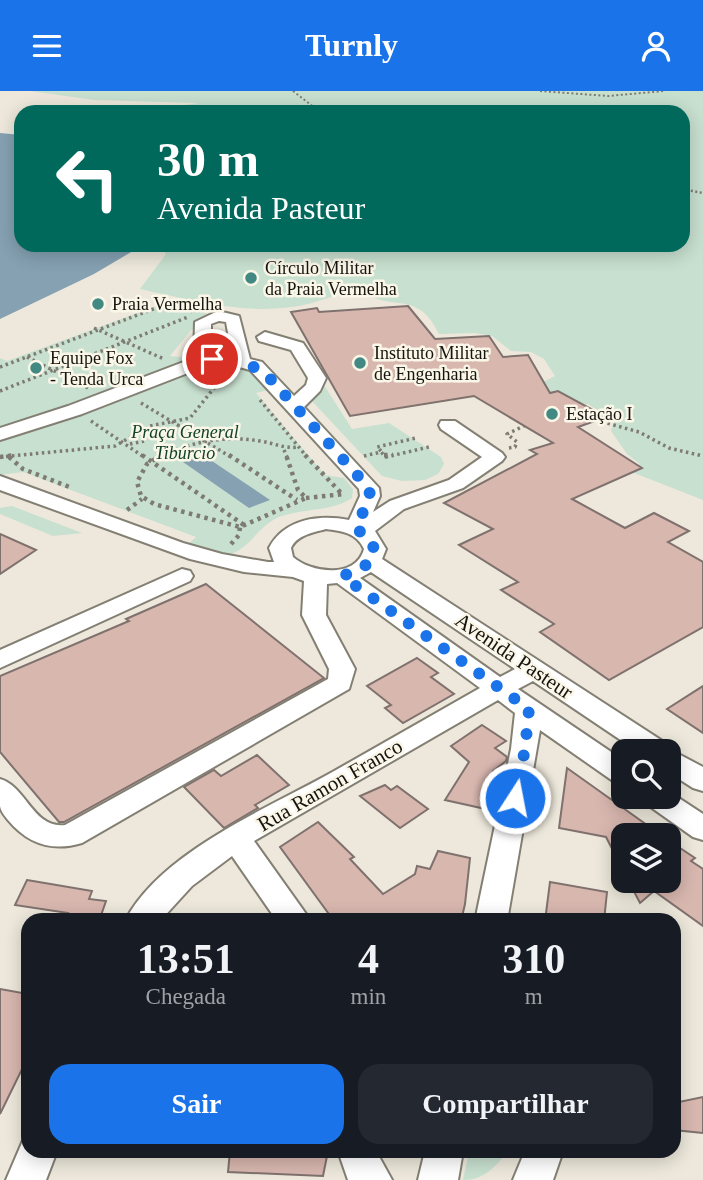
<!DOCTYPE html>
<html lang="pt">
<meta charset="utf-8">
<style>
body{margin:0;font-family:Georgia,serif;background:#242831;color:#f1f3f6;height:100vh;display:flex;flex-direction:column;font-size:26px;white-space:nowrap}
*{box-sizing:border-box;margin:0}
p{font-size:23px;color:#9ea1a6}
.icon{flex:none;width:38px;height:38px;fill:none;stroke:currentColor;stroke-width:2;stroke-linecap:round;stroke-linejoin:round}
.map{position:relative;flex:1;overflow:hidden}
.panel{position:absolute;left:21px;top:822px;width:660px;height:245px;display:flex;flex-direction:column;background:#171b24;border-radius:21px;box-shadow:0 4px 18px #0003}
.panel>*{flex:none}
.hud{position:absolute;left:14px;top:14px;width:676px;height:147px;border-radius:21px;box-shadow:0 4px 18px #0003;background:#00695c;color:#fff;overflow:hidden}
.buttons{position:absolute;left:611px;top:648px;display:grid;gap:14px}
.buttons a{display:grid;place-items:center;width:70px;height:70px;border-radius:14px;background:#171b24;box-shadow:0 4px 18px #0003;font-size:35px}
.pin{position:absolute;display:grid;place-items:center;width:60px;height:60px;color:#fff;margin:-30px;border:4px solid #fff;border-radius:50%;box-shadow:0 2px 7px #0007}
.me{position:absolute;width:77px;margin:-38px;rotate:11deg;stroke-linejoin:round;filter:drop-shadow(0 0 5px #0008)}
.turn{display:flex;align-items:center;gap:24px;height:147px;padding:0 28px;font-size:32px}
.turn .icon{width:91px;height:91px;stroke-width:2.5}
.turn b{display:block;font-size:49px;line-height:60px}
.eta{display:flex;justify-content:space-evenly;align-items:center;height:119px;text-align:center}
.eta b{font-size:42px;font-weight:600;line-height:49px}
.cta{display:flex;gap:14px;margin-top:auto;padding:14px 28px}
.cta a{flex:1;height:80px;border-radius:21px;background:#1a73e8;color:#fff;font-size:28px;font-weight:600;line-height:80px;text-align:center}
.cta a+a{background:#242831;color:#f1f3f6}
header{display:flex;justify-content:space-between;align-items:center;height:91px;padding:0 28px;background:#1a73e8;color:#fff;font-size:32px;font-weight:600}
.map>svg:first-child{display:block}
.green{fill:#c8e0d0}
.water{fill:#85a1b2}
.building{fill:#d8b7af;stroke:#7f716d;stroke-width:2}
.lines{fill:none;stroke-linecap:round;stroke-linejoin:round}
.minor-casing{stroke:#837f73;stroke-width:4}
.path-far3{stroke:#7e7b72;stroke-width:2;stroke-dasharray:2 2.5;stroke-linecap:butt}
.path-far2{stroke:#7e7b72;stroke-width:2.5;stroke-dasharray:2 2.5;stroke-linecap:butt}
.path-far1{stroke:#7e7b72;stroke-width:3.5;stroke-dasharray:2.5 3.5;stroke-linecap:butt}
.path{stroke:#7e7b72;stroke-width:4.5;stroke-dasharray:3.5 4.5;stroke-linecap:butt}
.minor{fill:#fff;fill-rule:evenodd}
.route{stroke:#1a73e8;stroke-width:12;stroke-dasharray:0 21.6}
.poi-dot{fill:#438983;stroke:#faf6e8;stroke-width:2.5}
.labels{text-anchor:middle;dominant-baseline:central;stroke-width:5;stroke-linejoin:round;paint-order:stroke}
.far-poi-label{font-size:18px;fill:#16140f;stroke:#faf6e8;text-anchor:start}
.far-park-label{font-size:18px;font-style:italic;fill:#114329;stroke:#faf6e8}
.street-label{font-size:21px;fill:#16140f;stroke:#faf6e8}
</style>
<header><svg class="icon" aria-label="menu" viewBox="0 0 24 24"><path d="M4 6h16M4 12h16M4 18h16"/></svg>Turnly<svg class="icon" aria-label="person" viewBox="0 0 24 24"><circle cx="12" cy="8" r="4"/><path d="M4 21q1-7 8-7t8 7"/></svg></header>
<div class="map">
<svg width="703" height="1089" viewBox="0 0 703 1089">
<rect width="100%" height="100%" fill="#ede8db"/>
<g class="green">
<path d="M30 0H703V409L629 380 640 373 627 363 611 340 614 330 588 313 568 315 551 309 543 291 555 285 544 268 531 261 511 260 492 245 475 242 439 243C416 194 388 226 358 195 343 201 327 208 312 212 254 227 196 210 140 198L166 163 161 156 167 154H682V21H142L198 12 94 9Z"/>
<path d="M173 209 206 220 207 236 191 239 170 265 249 274 268 299 256 302 325 384 344 387 353 398 352 407C331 421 303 417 279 426 258 435 249 459 228 464 213 467 200 459 187 454L196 446 23 381 0 384V267L7 270Z"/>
<polygon points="322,291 352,338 389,332 441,366 444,373 438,383 425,389 402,390 382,385 312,310"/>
<polygon points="12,415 82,442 53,445 0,423 0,417"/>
<path d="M469 1061V1060L508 1061C494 1076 485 1089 463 1089Z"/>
</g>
<g class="water">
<polygon points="0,42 21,44 21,51 13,52 19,53 14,59 21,61 16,68 21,71 21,154 143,154 94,183 0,228"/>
<polygon points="203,364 270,409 249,417 183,371"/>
</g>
<g class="building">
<polygon points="408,215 435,248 489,245 503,266 528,264 550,302 558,300 606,326 578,336 642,377 572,408 625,437 654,422 689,440 668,451 703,471 703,536 609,589 540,541 554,533 501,499 518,491 459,454 493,438 444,412 537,363 530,359 553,352 474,305 350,325 291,221 317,217 319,221"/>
<polygon points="0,443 36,459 0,483"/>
<polygon points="206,493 324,587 64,731 59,731 0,661 0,585 129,530 126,528"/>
<polygon points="417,567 438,582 431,586 454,603 403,632 385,617 391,614 367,595"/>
<polygon points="703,595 703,642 667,618"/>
<polygon points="482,634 506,650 495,657 507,666 506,670 493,680 490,719 445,709 469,671 451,655"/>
<polygon points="257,664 289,694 255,714 258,717 224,737 184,696 214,679 221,685"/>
<polygon points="567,677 661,744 623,744 623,779 606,746 559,737"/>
<polygon points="385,694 391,699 397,695 428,718 400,737 360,705"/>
<polygon points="318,731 354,766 350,768 383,803 415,783 417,775 430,778 438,760 470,767 465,813 461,830 334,830 280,756"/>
<polygon points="668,749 695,767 691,770 703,778 703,835 654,800 640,812 628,789 668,789"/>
<polygon points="27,789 92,800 89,808 106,810 99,830 63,830 68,822 15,814"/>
<polygon points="550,791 607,801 604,830 545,830"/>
<polygon points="0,898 28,903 28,966 0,1023"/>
<polygon points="703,1006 703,1042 674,1039 674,1012"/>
<polygon points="230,1060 328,1060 323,1085 228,1081"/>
</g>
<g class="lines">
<g class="minor-casing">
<g id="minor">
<path d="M218 220 239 225 250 268 262 271 294 305 306 294 308 287 291 259 259 250 257 246 265 241 303 252 326 287 320 300 304 316 379 397 380 405 373 421 390 410 449 389 482 366 441 338 439 334 441 330H455L502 362 505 366 502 370 463 397 404 418 375 440 386 458 382 468 667 653 669 658 703 676V700L693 697 668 681V660H637L533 590 518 598 623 669V693L613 690 540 639 507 830H475L511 658 515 622 498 609 254 750 311 830H277L232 765 192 795 160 830H125C161 760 271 716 336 679 384 652 432 624 480 597L337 492 327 493 326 524 355 578 349 598 82 752C52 761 28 753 8 729 5 725 1 721 0 715 0 707 0 697 0 688 26 695 33 738 65 734L328 588 329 578 302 524 304 490 293 486 244 481 190 468 0 399V385L183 452 222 463 268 471H274L269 457C284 428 319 423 349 429L360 405 359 398 250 279 225 272 206 275 82 323 0 349V337L68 315 194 267 195 231ZM219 230 226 231 232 264H211V233ZM326 438C342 440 357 442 364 458 356 488 311 482 293 466L291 457C297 444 312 442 326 438ZM371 481 515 578 500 586 360 487Z"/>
<polygon points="182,478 190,480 193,485 190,490 0,577 0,559"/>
<polygon points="668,700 703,723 703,749 693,746 645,712 641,705 668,705"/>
<polygon points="28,1046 28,1060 57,1060 46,1089 6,1089 24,1047"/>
<polygon points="338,1060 376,1060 392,1089 348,1089"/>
<polygon points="425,1060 463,1060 458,1089 418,1089"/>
<polygon points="525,1060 563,1060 553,1089 513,1089"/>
</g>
</g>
<g class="path-far3">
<polyline points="293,0 320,21"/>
<polyline points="540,0 608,5 664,0"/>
</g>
<g class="path-far2">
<polyline points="682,98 703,102"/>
<polyline points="160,216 170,212 179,216"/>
</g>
<g class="path-far1">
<polyline points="175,214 192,221"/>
<polyline points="94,237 164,268"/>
<polyline points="27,266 88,297"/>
<polyline points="0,276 164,214"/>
<polyline points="0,300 188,226"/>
<polyline points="260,309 307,366"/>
<polyline points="141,312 231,366"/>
<polyline points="596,329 639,341 669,357 703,365"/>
<polyline points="91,330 144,366"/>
<polyline points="174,339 179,334"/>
<polyline points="130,353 144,350"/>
<polyline points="509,357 515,356 517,351 507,343 524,335"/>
<polyline points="284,359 287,366"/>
<polyline points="381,360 377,356 416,347"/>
<polyline points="364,365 381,361 386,366 429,356"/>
<polyline points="0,366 115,355 150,335 190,327 226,282"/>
<path d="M159 366C190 351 225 344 260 350 274 352 284 358 298 356"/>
</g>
<g class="path">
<polyline points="142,364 244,434"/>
<polyline points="162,364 147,373 137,391 141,405 154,413 240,436 306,407 298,399 286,364"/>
<polyline points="229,364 297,409"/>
<polyline points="305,364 342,403"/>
<polyline points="384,364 393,364"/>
<polyline points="0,366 16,364"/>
<polyline points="9,366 23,378 72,397"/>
<polyline points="306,407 344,403"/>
<polyline points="127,419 142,408"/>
<polyline points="231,453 239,444 240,436"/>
</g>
<use href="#minor" class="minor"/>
</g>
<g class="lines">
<polyline class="route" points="212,268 242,270 265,282 369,397 370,405 356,437 373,452 374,465 363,477 342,485 529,618 525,658 515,707"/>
</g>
<g class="poi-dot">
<circle cx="251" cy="187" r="7"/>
<circle cx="98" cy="213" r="7"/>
<circle cx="360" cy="272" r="7"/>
<circle cx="36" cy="277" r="7"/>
<circle cx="552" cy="323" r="7"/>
</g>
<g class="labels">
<g class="far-poi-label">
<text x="265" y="177">Círculo Militar<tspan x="265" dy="21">da Praia Vermelha</tspan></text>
<text x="112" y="213">Praia Vermelha</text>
<text x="374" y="262">Instituto Militar<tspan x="374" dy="21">de Engenharia</tspan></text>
<text x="50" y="267">Equipe Fox<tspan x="50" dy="21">- Tenda Urca</tspan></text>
<text x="566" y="323">Estação I</text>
</g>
<g class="far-park-label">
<text x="185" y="341">Praça General<tspan x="185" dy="21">Tibúrcio</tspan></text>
</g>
<g class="street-label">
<text transform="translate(514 565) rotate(34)">Avenida Pasteur</text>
<text transform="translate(330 694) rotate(-30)">Rua Ramon Franco</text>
</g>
</g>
</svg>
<div class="buttons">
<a><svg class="icon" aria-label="search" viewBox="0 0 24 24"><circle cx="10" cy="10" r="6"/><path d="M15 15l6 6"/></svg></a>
<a><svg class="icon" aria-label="layers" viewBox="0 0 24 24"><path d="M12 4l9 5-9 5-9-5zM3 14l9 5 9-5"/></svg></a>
</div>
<div class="pin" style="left:212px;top:268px;background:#d93025"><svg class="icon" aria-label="arrive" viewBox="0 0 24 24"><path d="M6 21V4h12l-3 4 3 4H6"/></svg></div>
<svg class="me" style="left:515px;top:707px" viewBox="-20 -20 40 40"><circle r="17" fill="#1a73e8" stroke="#fff" stroke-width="3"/><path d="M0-11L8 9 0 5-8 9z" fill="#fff"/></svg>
<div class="hud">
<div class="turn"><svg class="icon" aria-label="left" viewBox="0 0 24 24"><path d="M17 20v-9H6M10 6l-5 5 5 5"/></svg><div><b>30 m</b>Avenida Pasteur</div></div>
</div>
<section class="panel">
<div class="eta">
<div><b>13:51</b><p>Chegada</p></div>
<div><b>4</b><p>min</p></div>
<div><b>310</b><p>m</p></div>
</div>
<div class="cta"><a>Sair</a><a>Compartilhar</a></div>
</section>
</div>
